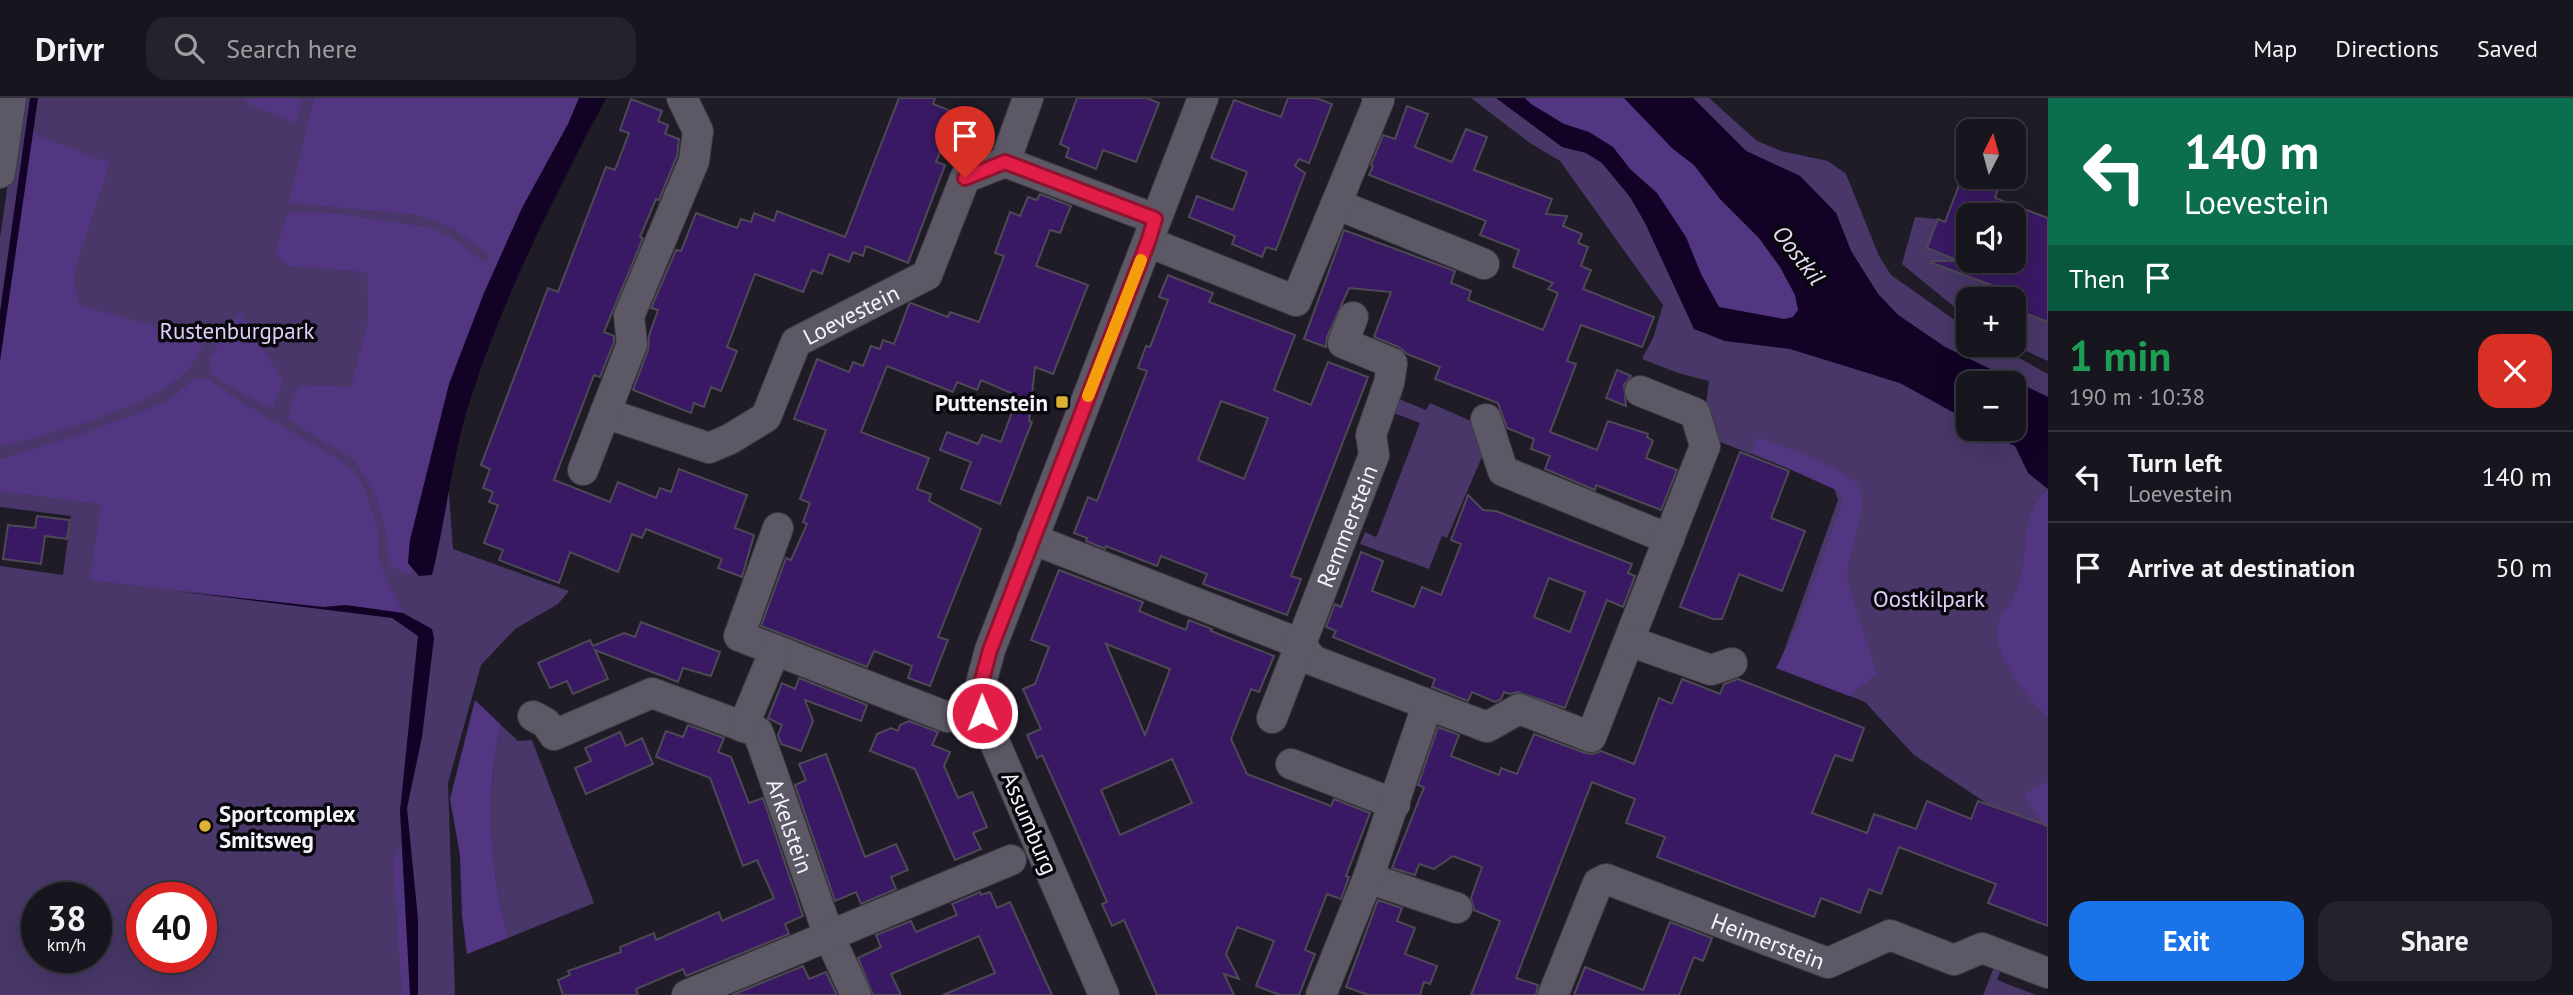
<!DOCTYPE html>
<meta charset="utf-8">
<style>
body{margin:0;font-family:"PT Sans",sans-serif;background:#24222a;color:#f1f3f6;height:100vh;display:flex;flex-direction:column;font-size:26px;white-space:nowrap}
*{box-sizing:border-box;margin:0}
p{font-size:23px;color:#9e9fa4}
.icon{flex:none;width:38px;height:38px;fill:none;stroke:currentColor;stroke-width:2;stroke-linecap:round;stroke-linejoin:round}
.map{position:relative;flex:1;overflow:hidden}
.panel{display:flex;flex-direction:column;background:#17151d;width:525px}
.panel>*{flex:none}
.guide{background:#0b6e4f;color:#fff;overflow:hidden}
.needle{width:46px;rotate:6deg}
.tools{position:absolute;left:1956px;top:21px;display:grid;gap:14px}
.tools a{display:grid;place-items:center;width:70px;height:70px;border-radius:14px;background:#17151d;box-shadow:0 7px 28px #0002,0 0 0 2px #36343b;font-size:35px}
.speed{position:absolute;left:21px;top:784px;display:flex;gap:14px;font-size:35px;font-weight:700;text-align:center}
.speed>*{display:grid;place-content:center;width:91px;height:91px;border-radius:50%;background:#17151d;box-shadow:0 7px 28px #0002,0 0 0 2px #36343b;line-height:1}
.speed small{font-size:18px;font-weight:400}
.speed .limit{border:10px solid #d22;background:#fff;color:#111}
.pin{position:absolute;display:grid;place-items:center;width:60px;height:60px;color:#fff;margin:-72px -30px;border-radius:50% 50% 50% 0;rotate:-45deg;box-shadow:0 0 7px #0007}
.pin .icon{rotate:45deg}
.me{position:absolute;width:77px;margin:-38px;rotate:359deg;stroke-linejoin:round;filter:drop-shadow(0 0 5px #0008)}
.turn{display:flex;align-items:center;gap:24px;height:147px;padding:0 21px;font-size:32px}
.turn .icon{width:91px;height:91px;stroke-width:2.5}
.turn b{display:block;font-size:49px;line-height:60px}
.then{display:flex;align-items:center;height:66px;padding:0 21px;background:#0003;gap:14px;font-size:26px}
.round{display:grid;place-items:center;flex:none;width:74px;height:74px;border-radius:21px;background:#24222a}
.summary{display:flex;align-items:center;justify-content:space-between;height:119px;padding:0 21px}
h1{font-size:42px;font-weight:700;line-height:52px;color:#1e9e55}
.primary-button{display:flex;gap:14px;margin-top:auto;padding:14px 21px}
.primary-button a{flex:1;height:80px;border-radius:21px;background:#1a73e8;color:#fff;font-size:28px;font-weight:700;line-height:80px;text-align:center}
.primary-button a+a{background:#24222a;color:#f1f3f6}
ul{padding:0;list-style:none}
li{display:flex;align-items:center;gap:21px;height:91px;padding:0 21px;border-top:2px solid #36343b}
li div{flex:1}
li b{display:block;font-size:26px}
li em{font-style:normal}
header{display:flex;align-items:center;gap:42px;box-sizing:border-box;height:98px;padding:0 35px;background:#17151d;border-bottom:2px solid #36343b}
header strong{font-size:33px}
nav{display:flex;gap:38px;margin-inline-start:auto;font-size:24px}
.search{width:490px;height:63px;background:#24222a;display:flex;align-items:center;gap:18px;box-sizing:border-box;padding:0 24px;border-radius:21px;color:#9e9fa4;font-size:26px}
main{display:flex;flex:1;min-height:0}
.map>svg:first-child{display:block}
.green{fill:#483768;fill-rule:evenodd}
.forest{fill:#533681}
.water{fill:#120226}
.building{fill:#391963;stroke:#4d4955;stroke-width:2;fill-rule:evenodd}
.lines{fill:none;stroke-linecap:round;stroke-linejoin:round}
.minor-casing{stroke:#3d3a44;stroke-width:32}
.minor{stroke:#5c5865;stroke-width:30}
.route-casing{stroke:#92132f;stroke-width:18}
.route{stroke:#e11d48;stroke-width:12}
.slow{stroke:#f59e0b;stroke-width:12}
.poi-dot{fill:#dcb233;stroke:#09070c;stroke-width:2.5}
.labels{text-anchor:middle;dominant-baseline:central;stroke-width:7;stroke-linejoin:round;paint-order:stroke}
.street-label{font-size:23px;fill:#f5f3fb;stroke:#09070c}
.park-label{font-size:23px;fill:#ddd0fb;stroke:#09070c}
.poi-label{font-size:23px;font-weight:bold;fill:#f5f3fb;stroke:#09070c;text-anchor:end}
.water-label{font-size:24px;font-style:italic;fill:#e4def4;stroke:#09070c}
</style>
<header>
<strong>Drivr</strong>
<div class="search"><svg class="icon" aria-label="search" viewBox="0 0 24 24"><circle cx="10" cy="10" r="6"/><path d="M15 15l6 6"/></svg>Search here</div>
<nav><a>Map</a><a>Directions</a><a>Saved</a></nav>
</header>
<main>
<div class="map">
<svg width="2048" height="897" viewBox="0 0 2048 897">
<rect width="100%" height="100%" fill="#1f1c27"/>
<g class="green">
<path d="M20 0H602L477 236 446 355 453 451 569 493 558 506 515 531 481 567 448 685 455 897H0V468L63 477 71 418 0 409V140ZM37 800H96V859H37ZM142 800H201V859H142Z"/>
<polygon points="1471,0 1639,0 1877,278 1900,285 1969,319 1969,331 1994,331 2048,362 2048,746 1914,657 1865,604 1778,570 1838,402 1833,388 1702,337 1709,283 1678,275 1642,261 1653,240 1663,207 1560,63 1530,45"/>
<polygon points="1693,0 1709,0 1757,43 1781,53 1828,63 1846,76 1879,158 1891,177 1969,232 1969,247 1995,247 2048,276 2048,299 1945,249 1898,217 1878,196 1851,153 1836,115 1800,78 1746,53"/>
<polygon points="1915,119 1938,121 1928,150 1954,161 1951,172 2005,192 2001,201 1969,201 1969,221 1902,166"/>
<polygon points="2028,216 2048,224 2048,263 2013,247 2014,231 2021,233"/>
<polygon points="1394,299 1426,312 1430,305 1478,326 1488,345 1447,440 1442,438 1429,471 1360,446 1365,434 1376,439 1378,435 1420,325 1388,313"/>
<path d="M501 627 518 643 532 642 594 805 508 840C490 775 484 693 501 627Z"/>
<polygon points="1996,864 2003,866 1997,882 2036,897 1983,897"/>
</g>
<g class="forest">
<polygon points="243,0 302,0 296,26 249,6"/>
<polygon points="314,0 579,0 568,26 522,110 484,195 449,286 410,442 408,465 414,474 407,476 389,467 387,440 376,399 365,379 354,362 288,321 293,300 301,287 351,289 368,222 367,174 290,168 278,159 276,152 288,114 343,116 431,130 453,140 486,166 489,157 453,130 413,116 289,105"/>
<polygon points="1525,0 1624,0 1673,51 1694,67 1720,101 1759,140 1780,169 1795,197 1798,212 1793,219 1784,221 1719,209 1657,95 1630,71 1613,49 1589,34 1564,26 1531,6"/>
<path d="M33 33 37 37 110 65 74 174 76 197 81 208 206 241C201 250 196 261 190 269 160 307 52 336 5 347L0 346V263Z"/>
<polygon points="240,213 283,283 273,308 268,310 216,280 211,275 209,261"/>
<polygon points="196,280 209,281 239,303 340,362 357,377 366,393 379,438 379,463 403,515 346,507 324,509 90,482 101,406 0,393 0,361 80,337 151,310 170,301"/>
<path d="M1758 339C1780 347 1844 370 1857 386 1862 392 1862 405 1861 412 1859 436 1847 457 1847 482L1877 576 1849 598 1776 570 1796 531 1843 403 1836 392 1752 354Z"/>
<path d="M2048 392V619C2028 602 1997 562 1997 534 1997 518 2009 509 2015 496 2032 462 2016 418 2048 392Z"/>
<path d="M475 602 501 627C484 693 490 774 508 840L467 856 462 818 460 757 450 701Z"/>
<polygon points="2048,683 2048,733 2024,696"/>
<polygon points="402,746 410,897 402,897 393,763"/>
</g>
<g class="water">
<polygon points="30,0 38,0 0,263 0,214"/>
<path d="M579 0H606C556 95 506 193 472 296 452 355 447 417 432 477L419 478 408 465 410 442 449 286 484 195 522 110 568 26Z"/>
<polygon points="1496,0 1525,0 1531,6 1564,26 1589,34 1613,49 1630,71 1657,95 1686,139 1701,176 1719,209 1784,221 1793,219 1798,212 1795,197 1780,169 1759,140 1720,101 1694,67 1673,51 1624,0 1693,0 1746,53 1800,78 1836,115 1851,153 1878,196 1898,217 1945,249 2048,299 2048,391 2028,375 2015,348 1982,331 2014,331 2014,285 1969,285 1969,323 1900,285 1790,251 1725,243 1694,231 1645,125 1630,99 1602,65 1586,55 1562,49"/>
<polygon points="177,493 323,509 346,507 403,515 432,531 434,540 422,639 407,710 418,821 418,897 410,897 400,713 418,538 392,520"/>
</g>
<g class="building">
<polygon points="899,0 935,0 933,6 956,15 936,64 945,67 908,165 866,148 863,158 853,154 849,164 829,156 822,176 812,172 803,194 755,176 727,249 737,253 721,293 711,289 704,309 694,305 691,315 633,292 648,252 649,238 658,212 651,210 676,152 681,153 696,115 737,130 741,121 751,124 754,115 774,123 777,113 845,139"/>
<polygon points="1077,0 1147,0 1159,5 1136,64 1103,52 1096,71 1066,59 1069,50 1060,46"/>
<polygon points="1288,0 1316,0 1332,6 1309,65 1299,61 1295,68 1305,75 1276,152 1266,149 1262,159 1232,146 1235,138 1189,119 1197,98 1233,112 1247,74 1211,60 1234,2 1281,19"/>
<polygon points="631,1 662,13 658,23 668,27 665,36 679,41 677,58 659,102 656,101 640,139 643,140 604,234 614,238 614,244 600,279 594,277 554,382 610,404 618,384 656,400 660,390 671,394 679,371 747,397 735,430 754,437 742,479 718,470 722,461 646,431 642,440 632,436 618,474 570,454 559,485 499,462 503,452 484,445 498,407 489,404 493,394 483,390 490,371 481,367 548,190 558,194 606,69 615,72 629,35 620,32"/>
<polygon points="1407,8 1428,16 1415,49 1452,64 1466,31 1487,39 1474,72 1552,101 1546,116 1567,118 1563,128 1582,136 1578,145 1588,149 1581,168 1591,172 1583,191 1654,219 1642,249 1581,227 1567,263 1576,266 1550,334 1597,352 1608,323 1648,336 1647,339 1653,343 1646,360 1677,372 1661,412 1596,387 1595,392 1545,371 1550,358 1531,351 1534,341 1507,330 1498,305 1435,281 1440,269 1407,256 1399,249 1374,239 1391,194 1349,190 1327,239 1326,249 1304,241 1344,132 1455,173 1451,185 1471,193 1468,202 1543,232 1558,195 1548,191 1553,185 1513,169 1519,152 1480,137 1486,123 1369,77 1373,68 1371,67 1383,37 1395,41"/>
<path d="M1967 66 1969 67V82L1970 79H1989L2001 83 1995 100 2048 120V224L2014 211V201H2001L2005 192 1932 165V163H1959L1927 150 1938 121 1945 124ZM1969 117H2014V163H1969Z"/>
<polygon points="1040,96 1071,108 1060,135 1050,132 1036,168 1088,187 1053,276 1035,269 1029,323 1032,324 1000,406 961,391 971,364 940,352 947,334 978,346 982,337 1001,344 1018,298 981,282 977,292 957,284 953,294 887,268 861,334 929,360 917,391 931,396 929,403 981,431 938,539 948,542 930,588 908,580 912,568 874,553 867,569 761,528 786,460 791,462 807,426 803,424 810,405 800,401 826,332 794,321 817,261 849,274 853,264 863,268 871,248 880,251 883,242 894,246 909,206 911,205 948,219 950,214 979,224 1004,158 995,155 1010,114 1020,118 1028,99 1037,102"/>
<path d="M1168 177 1213 195 1209 204 1295 237 1274 292 1311 307 1328 264 1368 279 1291 478 1301 481 1287 517 1203 486 1207 476 1161 458 1157 468 1106 448 1105 451 1086 443 1087 440 1074 435 1088 399 1097 403 1147 273 1138 270 1146 248 1150 249 1168 202 1159 199ZM1221 303 1268 320 1244 381 1198 362Z"/>
<polygon points="1617,272 1631,278 1624,287 1626,308 1606,300"/>
<polygon points="1740,354 1789,373 1771,420 1805,433 1782,493 1739,476 1722,521 1713,521 1680,509"/>
<path d="M1468 397 1483 412 1496 413 1632 466 1628 475 1635 478 1623 509 1607 502 1565 610 1518 594 1510 596 1504 594 1501 601 1495 604 1472 594 1468 603 1432 589 1435 581 1333 539 1336 533 1326 529 1335 506 1341 509 1361 454 1383 463 1372 493 1414 509 1422 489 1441 497 1461 446 1451 442ZM1549 480 1585 494 1570 534 1534 519Z"/>
<polygon points="37,418 70,422 67,441 45,438 41,466 3,461 8,427 35,430"/>
<path d="M1059 472 1143 504 1139 513 1163 523 1186 532 1189 522 1212 531 1211 533 1274 558 1259 594 1251 591 1231 641 1247 676 1331 708 1334 701 1370 715 1346 778 1349 779 1341 801 1327 796 1305 852 1315 856 1299 897H1280L1256 888 1274 843 1237 829 1226 856 1239 881 1224 876 1234 897H1157L1124 822 1112 828 1102 806 1107 804 1069 717 1042 657 1037 660 1027 637 1041 631 1023 591 1035 586 1049 549 1031 542ZM1106 546 1170 571 1145 637ZM1172 661 1192 705 1120 737 1101 692Z"/>
<polygon points="641,524 720,554 711,578 683,570 678,584 595,552 608,581 573,596 567,583 550,590 538,565 590,542 593,548 624,535 635,539"/>
<polygon points="799,580 867,607 861,623 805,602 813,623 801,653 781,646 778,637 782,627 768,620 782,585 795,591"/>
<polygon points="1682,581 1720,596 1724,586 1738,581 1864,630 1852,663 1835,657 1812,715 1867,735 1874,716 1916,731 1927,703 1971,721 1978,703 2048,728 2048,828 1988,805 1996,786 1899,749 1881,796 1869,791 1860,815 1821,800 1814,819 1657,759 1665,739 1626,725 1635,701 1592,684 1516,880 1538,887 1536,897 1471,897 1500,823 1474,812 1471,800 1482,769 1453,758 1434,771 1419,766 1415,777 1392,770 1424,689 1418,687 1438,629 1459,637 1451,658 1499,677 1501,670 1517,676 1534,636 1585,655 1593,656 1601,653 1634,666 1659,600 1672,606"/>
<polygon points="909,623 938,634 932,647 950,654 944,668 958,700 972,694 987,729 973,735 981,751 955,762 915,671 870,653 877,636 891,630 898,633 900,627"/>
<polygon points="688,627 724,640 718,654 731,659 749,705 763,700 803,818 785,826 789,836 686,878 683,871 636,891 638,897 563,897 558,882 570,877 568,873 621,854 620,849 654,835 656,842 719,814 722,823 774,800 757,762 743,768 710,680 656,659 666,633 683,639"/>
<polygon points="620,634 626,648 642,640 653,666 586,696 575,670 591,663 585,650"/>
<polygon points="826,656 865,759 896,746 908,772 891,779 896,791 861,806 856,794 835,803 795,687 806,682 799,666"/>
<polygon points="980,794 981,797 990,794 997,810 1010,804 1052,897 943,897 995,875 979,838 891,876 901,897 873,897 858,860 881,849 876,837 911,823 916,834 957,817 952,806"/>
<polygon points="1378,802 1402,810 1397,823 1415,830 1405,856 1437,868 1430,886 1424,884 1420,897 1368,897 1346,889"/>
<polygon points="1670,824 1712,840 1703,863 1694,859 1679,897 1574,897 1585,869 1643,892"/>
<polygon points="803,868 809,881 826,874 837,897 732,897"/>
</g>
<g class="lines">
<g class="minor-casing">
<g id="minor">
<polyline points="1005,64 1155,121"/>
<polyline points="0,75 11,0"/>
<polyline points="1336,106 1484,166"/>
<polyline points="1148,144 1296,203 1379,2 1377,0"/>
<path id="s1" d="M605 315 709 350 730 341 766 319 796 244 927 177 965 80 1005 64 1028 0"/>
<polyline points="1486,321 1503,373 1669,441"/>
<polyline points="583,372 632,246 629,218 694,63 698,33 682,0"/>
<polyline points="778,430 739,538 947,619 982,615"/>
<polyline points="1032,441 1301,546 1312,562 1487,629 1519,611 1591,639 1705,348 1695,315 1640,293"/>
<polyline points="1629,543 1711,572 1732,565"/>
<path id="s2" d="M533 618 546 625 554 637 652 595 758 634 829 838 856 897"/>
<path id="s3" d="M1272 620 1374 357 1371 337 1389 285 1392 265 1343 245 1353 219"/>
<polyline points="743,629 775,552"/>
<polyline points="1291,666 1395,706"/>
<polyline points="1368,780 1457,810"/>
<polyline points="687,897 1011,762"/>
<polyline points="1104,897 982,615 980,589 990,552 1203,0"/>
<polyline points="1321,897 1368,780 1427,608"/>
<path id="s4" d="M1553 897 1598 785 1606 781 1828 865 1890 837 1954 862 1982 850 2048 875"/>
</g>
</g>
<use href="#minor" class="minor"/>
</g>
<g class="lines">
<g class="route-casing">
<polyline id="route" points="965,80 1005,64 1155,121 1148,144 990,552 980,589 982,615"/>
</g>
<use href="#route" class="route"/>
<polyline class="slow" points="1088,298 1141,162"/>
</g>
<g class="poi-dot">
<rect x="1055" y="297" width="14" height="14" rx="3.5"/>
<circle cx="205" cy="728" r="7"/>
</g>
<g class="labels">
<g class="street-label">
<text stroke="none"><textPath href="#s1" startOffset="317">Loevestein</textPath></text>
<text stroke="none"><textPath href="#s3" startOffset="206">Remmerstein</textPath></text>
<text transform="translate(1030 725) rotate(67)">Assumburg</text>
<text stroke="none"><textPath href="#s2" startOffset="348">Arkelstein</textPath></text>
<text stroke="none"><textPath href="#s4" startOffset="303">Heimerstein</textPath></text>
</g>
<g class="park-label">
<text x="237" y="232">Rustenburgpark</text>
<text x="1929" y="500">Oostkilpark</text>
</g>
<g class="poi-label">
<text x="1048" y="304">Puttenstein</text>
<text x="219" y="715" text-anchor="start">Sportcomplex<tspan x="219" dy="26">Smitsweg</tspan></text>
</g>
<g class="water-label">
<text transform="translate(1799 157) rotate(52)">Oostkil</text>
</g>
</g>
</svg>
<div class="tools">
<a><svg class="needle" viewBox="-14 -14 28 28"><path d="M0-13l5 13h-10z" fill="#e53935"/><path d="M0 13l5-13h-10z" fill="#9e9fa4"/></svg></a>
<a><svg class="icon" aria-label="sound" viewBox="0 0 24 24"><path d="M4 9h4l5-4v14l-5-4H4zM17 9q2 3 0 6"/></svg></a>
<a>+</a>
<a>−</a>
</div>
<div class="speed"><div>38<small>km/h</small></div><div class="limit">40</div></div>
<div class="pin" style="left:965px;top:80px;background:#d93025"><svg class="icon" aria-label="arrive" viewBox="0 0 24 24"><path d="M6 21V4h12l-3 4 3 4H6"/></svg></div>
<svg class="me" style="left:982px;top:615px" viewBox="-20 -20 40 40"><circle r="17" fill="#e11d48" stroke="#fff" stroke-width="3"/><path d="M0-11L8 9 0 5-8 9z" fill="#fff"/></svg>
</div>
<section class="panel">
<div class="guide">
<div class="turn"><svg class="icon" aria-label="left" viewBox="0 0 24 24"><path d="M17 20v-9H6M10 6l-5 5 5 5"/></svg><div><b>140 m</b>Loevestein</div></div>
<div class="then">Then<svg class="icon" aria-label="arrive" viewBox="0 0 24 24"><path d="M6 21V4h12l-3 4 3 4H6"/></svg></div>
</div>
<div class="summary"><div><h1>1 min</h1><p>190 m · 10:38</p></div><a class="round" style="background:#d93025;color:#fff"><svg class="icon" aria-label="close" viewBox="0 0 24 24"><path d="M6 6l12 12M18 6L6 18"/></svg></a></div>
<ul>
<li><svg class="icon" aria-label="left" viewBox="0 0 24 24"><path d="M17 20v-9H6M10 6l-5 5 5 5"/></svg><div><b>Turn left</b><p>Loevestein</p></div><em>140 m</em></li>
<li><svg class="icon" aria-label="arrive" viewBox="0 0 24 24"><path d="M6 21V4h12l-3 4 3 4H6"/></svg><div><b>Arrive at destination</b></div><em>50 m</em></li>
</ul>
<div class="primary-button"><a>Exit</a><a>Share</a></div>
</section>
</main>
